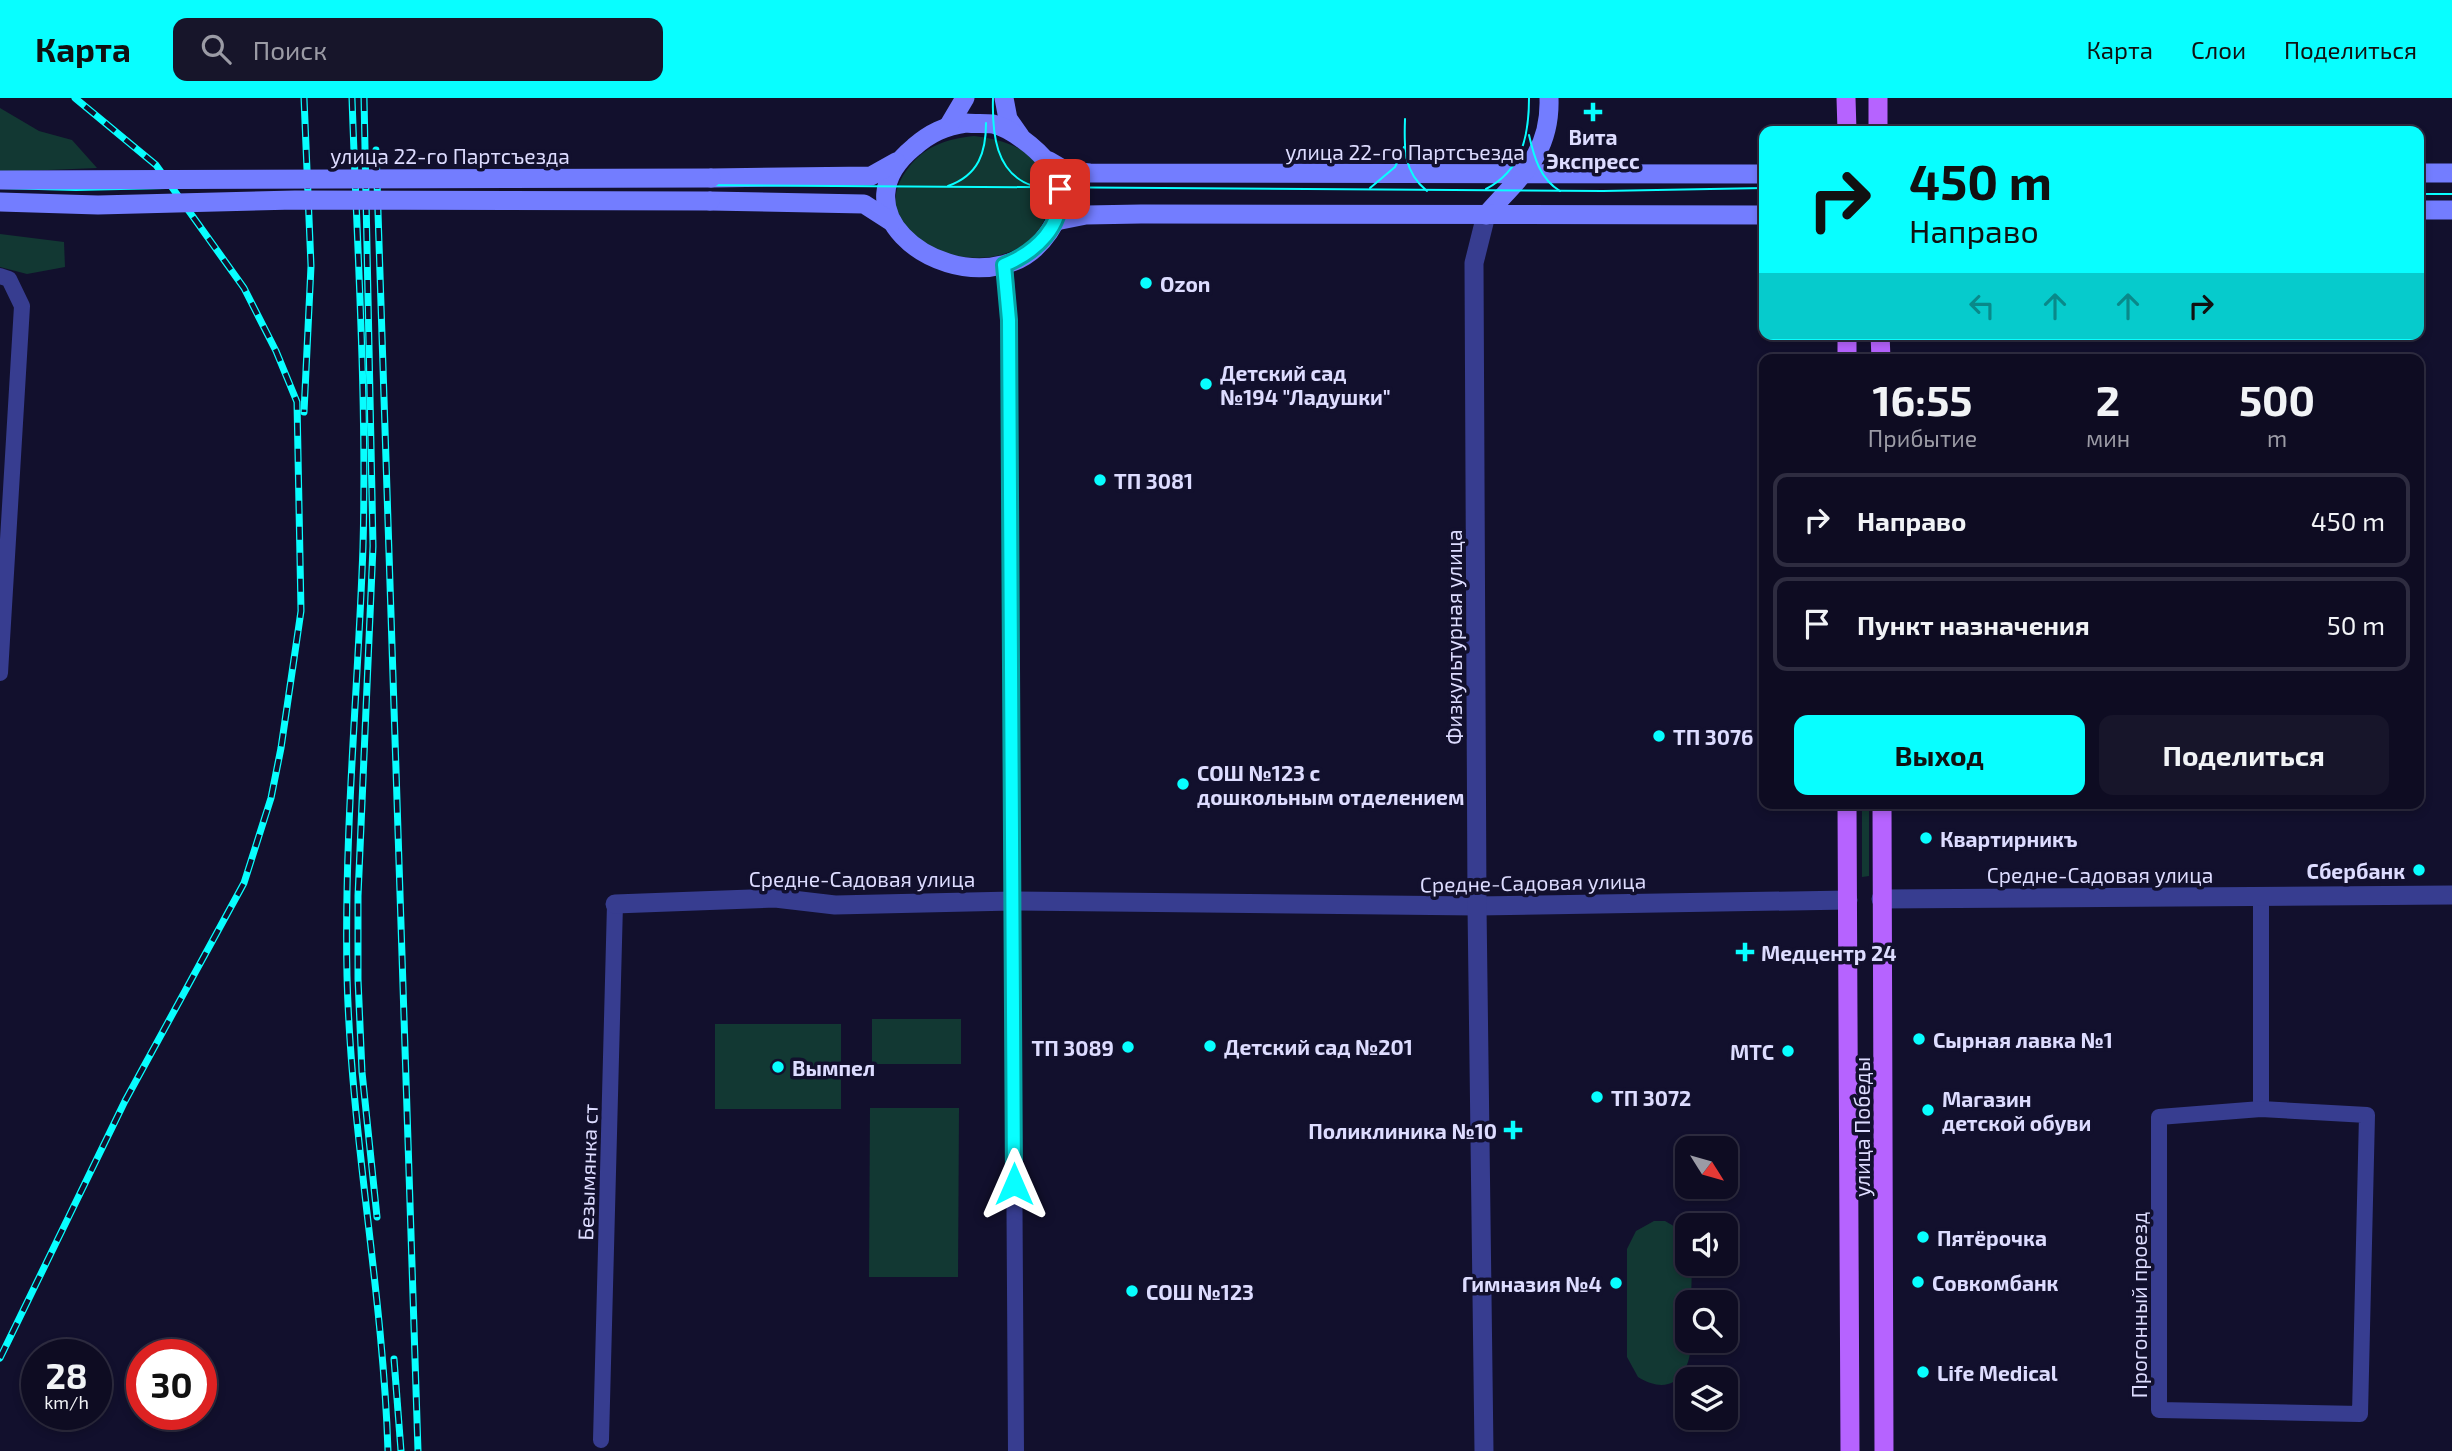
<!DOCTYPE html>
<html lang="ru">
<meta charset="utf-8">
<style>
body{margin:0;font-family:"Exo 2",sans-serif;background:#17152a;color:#f1f3f6;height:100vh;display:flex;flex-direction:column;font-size:26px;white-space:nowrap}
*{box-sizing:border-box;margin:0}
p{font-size:23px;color:#9b9ba5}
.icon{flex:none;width:38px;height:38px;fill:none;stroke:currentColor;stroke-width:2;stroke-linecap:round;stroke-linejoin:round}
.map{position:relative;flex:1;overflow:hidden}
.drawer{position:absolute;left:1759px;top:256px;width:665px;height:455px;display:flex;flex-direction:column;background:#0e0c22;border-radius:14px;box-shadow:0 4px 10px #0003,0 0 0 2px #2e2c40}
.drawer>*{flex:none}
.top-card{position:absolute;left:1759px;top:28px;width:665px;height:214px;border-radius:14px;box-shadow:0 4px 10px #0003,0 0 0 2px #2e2c40;background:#08feff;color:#111;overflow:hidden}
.needle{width:46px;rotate:127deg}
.controls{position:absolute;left:1675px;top:1038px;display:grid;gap:14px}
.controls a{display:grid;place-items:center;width:63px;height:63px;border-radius:14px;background:#0e0c22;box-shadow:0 4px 10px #0003,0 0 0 2px #2e2c40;font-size:35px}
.speed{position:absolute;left:21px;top:1241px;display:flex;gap:14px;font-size:35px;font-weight:700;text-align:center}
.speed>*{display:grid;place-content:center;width:91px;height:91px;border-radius:50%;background:#0e0c22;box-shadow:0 4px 10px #0003,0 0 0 2px #2e2c40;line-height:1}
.speed small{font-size:18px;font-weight:400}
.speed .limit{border:10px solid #d22;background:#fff;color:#111}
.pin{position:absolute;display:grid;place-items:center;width:60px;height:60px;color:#fff;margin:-30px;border-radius:14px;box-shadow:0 4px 10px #0006}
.me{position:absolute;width:77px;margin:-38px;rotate:0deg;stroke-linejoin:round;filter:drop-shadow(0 0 5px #0008)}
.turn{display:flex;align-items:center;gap:24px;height:147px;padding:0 35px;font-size:32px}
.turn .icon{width:91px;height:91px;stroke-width:2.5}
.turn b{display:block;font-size:49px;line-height:60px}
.lanes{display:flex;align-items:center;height:66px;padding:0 35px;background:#0003;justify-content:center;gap:35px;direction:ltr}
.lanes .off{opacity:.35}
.eta{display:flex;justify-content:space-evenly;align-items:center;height:119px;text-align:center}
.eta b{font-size:42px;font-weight:700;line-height:49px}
.primary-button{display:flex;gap:14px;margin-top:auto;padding:14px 35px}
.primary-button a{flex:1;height:80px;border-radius:14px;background:#08feff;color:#111;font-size:28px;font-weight:700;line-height:80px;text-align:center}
.primary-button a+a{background:#17152a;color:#f1f3f6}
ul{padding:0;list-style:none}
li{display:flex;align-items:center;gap:21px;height:94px;margin:0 14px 10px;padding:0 21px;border:4px solid #2e2c40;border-radius:14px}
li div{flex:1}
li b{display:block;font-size:26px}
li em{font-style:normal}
header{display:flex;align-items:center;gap:42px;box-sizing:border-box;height:98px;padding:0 35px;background:#08feff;color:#111}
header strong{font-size:33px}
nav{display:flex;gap:38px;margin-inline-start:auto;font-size:24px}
.search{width:490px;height:63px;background:#17152a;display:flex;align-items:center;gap:18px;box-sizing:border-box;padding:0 24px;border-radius:14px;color:#9b9ba5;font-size:26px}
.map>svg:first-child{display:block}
.green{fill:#123833}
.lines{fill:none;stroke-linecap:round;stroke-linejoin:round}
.minor{stroke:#373d90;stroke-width:16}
.tertiary{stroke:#373d90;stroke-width:19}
.secondary{stroke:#737dff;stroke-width:19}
.primary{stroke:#b663ff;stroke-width:19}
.tram{stroke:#08feff;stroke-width:2}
.rail-casing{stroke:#08feff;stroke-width:7}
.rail{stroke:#12102d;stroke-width:4.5;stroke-dasharray:13;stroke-linecap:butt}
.secondary-bridge{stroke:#737dff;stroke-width:19}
.route-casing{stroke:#05a5a6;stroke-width:18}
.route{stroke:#08feff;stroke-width:12}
.poi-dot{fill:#08feff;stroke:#12102d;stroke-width:2.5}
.labels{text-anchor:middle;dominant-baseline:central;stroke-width:7;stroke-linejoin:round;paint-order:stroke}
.poi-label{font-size:21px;font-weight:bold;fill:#dddcff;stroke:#12102d;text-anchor:start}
.street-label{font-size:21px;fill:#dddcff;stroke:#12102d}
</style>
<header>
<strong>Карта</strong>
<div class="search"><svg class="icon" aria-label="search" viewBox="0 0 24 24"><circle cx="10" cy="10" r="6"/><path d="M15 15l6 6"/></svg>Поиск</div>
<nav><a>Карта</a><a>Слои</a><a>Поделиться</a></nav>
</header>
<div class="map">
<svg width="2452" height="1353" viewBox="0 0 2452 1353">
<rect width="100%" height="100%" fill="#12102d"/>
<g class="green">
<polygon points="0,10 39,33 72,42 97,70 0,74"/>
<path d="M974 38C993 40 1013 45 1029 57 1058 78 1055 123 1027 144 972 187 856 136 909 69 926 47 948 41 974 38Z"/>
<polygon points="0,136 64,144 65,169 27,176 0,169"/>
<polygon points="1862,705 1869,705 1869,778 1862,779"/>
<rect x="872" y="921" width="89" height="45"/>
<rect x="715" y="926" width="126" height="85"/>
<polygon points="870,1010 959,1010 958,1179 869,1179"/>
<path d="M1654 1123H1665L1684 1134 1687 1166H1692L1691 1204H1687V1242L1691 1243C1691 1276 1672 1300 1638 1279L1627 1259V1151L1636 1133Z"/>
</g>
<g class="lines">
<g class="minor">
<polyline points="1005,167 1009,222 1016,1353"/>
<polyline points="0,178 9,181 22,208 0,575"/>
<polyline points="2261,799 2261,1011"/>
<polygon points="2261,1011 2367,1017 2360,1316 2159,1312 2159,1019"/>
<polyline points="601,1342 615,806"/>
</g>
<g class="tertiary">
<polyline points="1881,801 2452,797"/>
<polyline points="615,806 775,800 835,807 1013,803 1477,808 1848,802"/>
<polyline points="1484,1353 1477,808 1474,165 1486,117"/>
</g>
<g class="secondary">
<polyline points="1004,0 1008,21 1020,38"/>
<path d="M966 25C975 26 984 25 993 26 1006 29 1019 38 1030 47 1059 71 1073 99 1049 134 1038 150 1022 163 1002 167 931 185 838 111 914 49 930 35 945 28 966 25Z"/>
<polyline points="949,27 965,0"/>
<polyline points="1049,63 1066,73 1090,75 1764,76"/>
<polyline points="2418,75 2452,75"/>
<polyline points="711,80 871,78 896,64"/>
<polyline points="710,103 864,106 892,124"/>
<polyline points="2418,112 2452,112"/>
<path d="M1486 117C1520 78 1551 56 1549 0"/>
<polyline points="1056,123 1086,117 1141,116 1764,117"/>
</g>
<g class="primary">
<polyline points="1846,0 1847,33"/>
<polyline points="1878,33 1878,0"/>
<polyline points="1847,236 1847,261"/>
<polyline points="1880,236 1881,261"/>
<polyline points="1847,705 1850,1353"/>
<polyline points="1882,705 1884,1353"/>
</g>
<g class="tram">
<path d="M993 0C992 34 995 76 1033 88"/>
<path d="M1405 21C1404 49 1403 74 1427 93"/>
<path d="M1529 37C1534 59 1540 81 1560 93"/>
<path d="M948 88C979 77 986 54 986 25"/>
<polyline points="0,90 76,92 395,85 1603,93 1764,90"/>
<polyline points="1370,90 1395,69 1404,49"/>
<path d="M1486 91C1522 72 1529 38 1529 0"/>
<polyline points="2418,96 2452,96"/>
</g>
<g class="rail-casing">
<g id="rail">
<polyline points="304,0 311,168 304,314"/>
<path d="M352 0C357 149 367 300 363 449 358 592 344 735 347 878 351 1038 383 1194 388 1353"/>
<polyline points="364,0 373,448 358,798 358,881 362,974 377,1119"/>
<polyline points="376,52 418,1353"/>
<polyline points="0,1260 125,1003 244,785 271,700 281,650 301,513 297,304 276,253 244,190 156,67 75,0"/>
<polyline points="394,1261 401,1353"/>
</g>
</g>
<use href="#rail" class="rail"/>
<g class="secondary-bridge">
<polyline points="0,82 711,80"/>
<polyline points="0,104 98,107 295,102 710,103"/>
</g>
</g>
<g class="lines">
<g class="route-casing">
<path id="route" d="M1014 1086 1009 222 1004 167C1036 154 1064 128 1060 91"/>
</g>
<use href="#route" class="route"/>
</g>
<g class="poi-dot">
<path d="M1589.5 3.5h7v7h7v7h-7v7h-7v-7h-7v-7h7z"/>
<circle cx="1146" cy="185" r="7"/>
<circle cx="1206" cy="286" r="7"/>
<circle cx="1100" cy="382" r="7"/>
<circle cx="1659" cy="638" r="7"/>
<circle cx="1183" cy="686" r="7"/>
<circle cx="1926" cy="740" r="7"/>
<circle cx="2419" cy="772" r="7"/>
<path d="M1741.5 843.5h7v7h7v7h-7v7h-7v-7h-7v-7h7z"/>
<circle cx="1919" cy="941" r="7"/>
<circle cx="1210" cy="948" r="7"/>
<circle cx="1128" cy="949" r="7"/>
<circle cx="1788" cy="953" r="7"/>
<circle cx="778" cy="969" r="7"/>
<circle cx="1597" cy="999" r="7"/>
<circle cx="1928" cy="1012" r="7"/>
<path d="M1509.5 1021.5h7v7h7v7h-7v7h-7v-7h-7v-7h7z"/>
<circle cx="1923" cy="1139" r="7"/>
<circle cx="1918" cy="1184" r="7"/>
<circle cx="1616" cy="1185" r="7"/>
<circle cx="1132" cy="1193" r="7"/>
<circle cx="1923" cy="1274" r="7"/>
</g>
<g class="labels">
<g class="poi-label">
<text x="1593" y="38" text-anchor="middle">Вита<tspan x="1593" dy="24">Экспресс</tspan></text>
<text x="1160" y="185">Ozon</text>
<text x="1220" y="274">Детский сад<tspan x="1220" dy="24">№194 "Ладушки"</tspan></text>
<text x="1114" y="382">ТП 3081</text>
<text x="1673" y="638">ТП 3076</text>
<text x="1197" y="674">СОШ №123 с<tspan x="1197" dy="24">дошкольным отделением</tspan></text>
<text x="1940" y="740">Квартирникъ</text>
<text x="2405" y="772" text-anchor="end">Сбербанк</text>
<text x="1761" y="854">Медцентр 24</text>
<text x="1933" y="941">Сырная лавка №1</text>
<text x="1224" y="948">Детский сад №201</text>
<text x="1114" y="949" text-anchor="end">ТП 3089</text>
<text x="1774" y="953" text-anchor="end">МТС</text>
<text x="792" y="969">Вымпел</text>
<text x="1611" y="999">ТП 3072</text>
<text x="1942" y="1000">Магазин<tspan x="1942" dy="24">детской обуви</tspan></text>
<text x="1497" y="1032" text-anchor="end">Поликлиника №10</text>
<text x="1937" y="1139">Пятёрочка</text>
<text x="1932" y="1184">Совкомбанк</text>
<text x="1602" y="1185" text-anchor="end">Гимназия №4</text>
<text x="1146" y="1193">СОШ №123</text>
<text x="1937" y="1274">Life Medical</text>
</g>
<g class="street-label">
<text x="1405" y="53">улица 22-го Партсъезда</text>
<text x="450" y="57">улица 22-го Партсъезда</text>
<text transform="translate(1453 539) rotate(-90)">Физкультурная улица</text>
<text x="2100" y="776">Средне-Садовая улица</text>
<text x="862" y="780">Средне-Садовая улица</text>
<text transform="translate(1533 784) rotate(-1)">Средне-Садовая улица</text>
<text transform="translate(1861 1029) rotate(-90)">улица Победы</text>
<text transform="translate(587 1074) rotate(-88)">Безымянка ст</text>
<text transform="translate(2138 1207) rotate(-90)">Прогонный проезд</text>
</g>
</g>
</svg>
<div class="controls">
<a><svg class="needle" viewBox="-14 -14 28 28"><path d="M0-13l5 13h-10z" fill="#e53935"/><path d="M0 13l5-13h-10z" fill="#9b9ba5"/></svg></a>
<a><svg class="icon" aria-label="sound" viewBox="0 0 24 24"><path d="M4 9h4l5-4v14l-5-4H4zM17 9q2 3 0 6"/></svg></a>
<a><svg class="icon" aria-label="search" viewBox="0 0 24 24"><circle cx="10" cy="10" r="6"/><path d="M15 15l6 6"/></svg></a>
<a><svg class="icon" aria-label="layers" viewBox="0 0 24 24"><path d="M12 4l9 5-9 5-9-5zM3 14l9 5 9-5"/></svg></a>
</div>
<div class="speed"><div>28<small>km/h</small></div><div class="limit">30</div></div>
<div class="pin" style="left:1060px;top:91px;background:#d93025"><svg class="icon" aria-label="arrive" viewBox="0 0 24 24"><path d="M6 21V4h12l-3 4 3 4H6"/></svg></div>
<svg class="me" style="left:1014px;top:1086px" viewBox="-20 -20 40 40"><path d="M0-17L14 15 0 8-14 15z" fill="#08feff" stroke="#fff" stroke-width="4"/></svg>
<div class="top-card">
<div class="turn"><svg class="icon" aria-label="right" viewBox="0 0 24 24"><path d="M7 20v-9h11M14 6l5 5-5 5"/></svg><div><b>450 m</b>Направо</div></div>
<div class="lanes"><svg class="icon off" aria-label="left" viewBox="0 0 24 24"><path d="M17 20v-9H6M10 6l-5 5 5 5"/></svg><svg class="icon off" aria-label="ahead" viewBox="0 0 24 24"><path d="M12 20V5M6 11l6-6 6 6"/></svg><svg class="icon off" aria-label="ahead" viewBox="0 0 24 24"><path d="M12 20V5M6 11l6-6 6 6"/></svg><svg class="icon" aria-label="right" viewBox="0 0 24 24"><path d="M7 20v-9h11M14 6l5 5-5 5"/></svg></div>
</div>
<section class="drawer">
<div class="eta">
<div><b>16:55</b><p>Прибытие</p></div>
<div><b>2</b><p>мин</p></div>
<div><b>500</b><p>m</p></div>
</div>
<ul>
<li><svg class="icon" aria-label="right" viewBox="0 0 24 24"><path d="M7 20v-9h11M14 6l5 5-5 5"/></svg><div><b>Направо</b></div><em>450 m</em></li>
<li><svg class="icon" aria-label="arrive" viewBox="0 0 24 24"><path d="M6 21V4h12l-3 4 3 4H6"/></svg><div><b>Пункт назначения</b></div><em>50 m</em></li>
</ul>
<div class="primary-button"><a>Выход</a><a>Поделиться</a></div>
</section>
</div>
